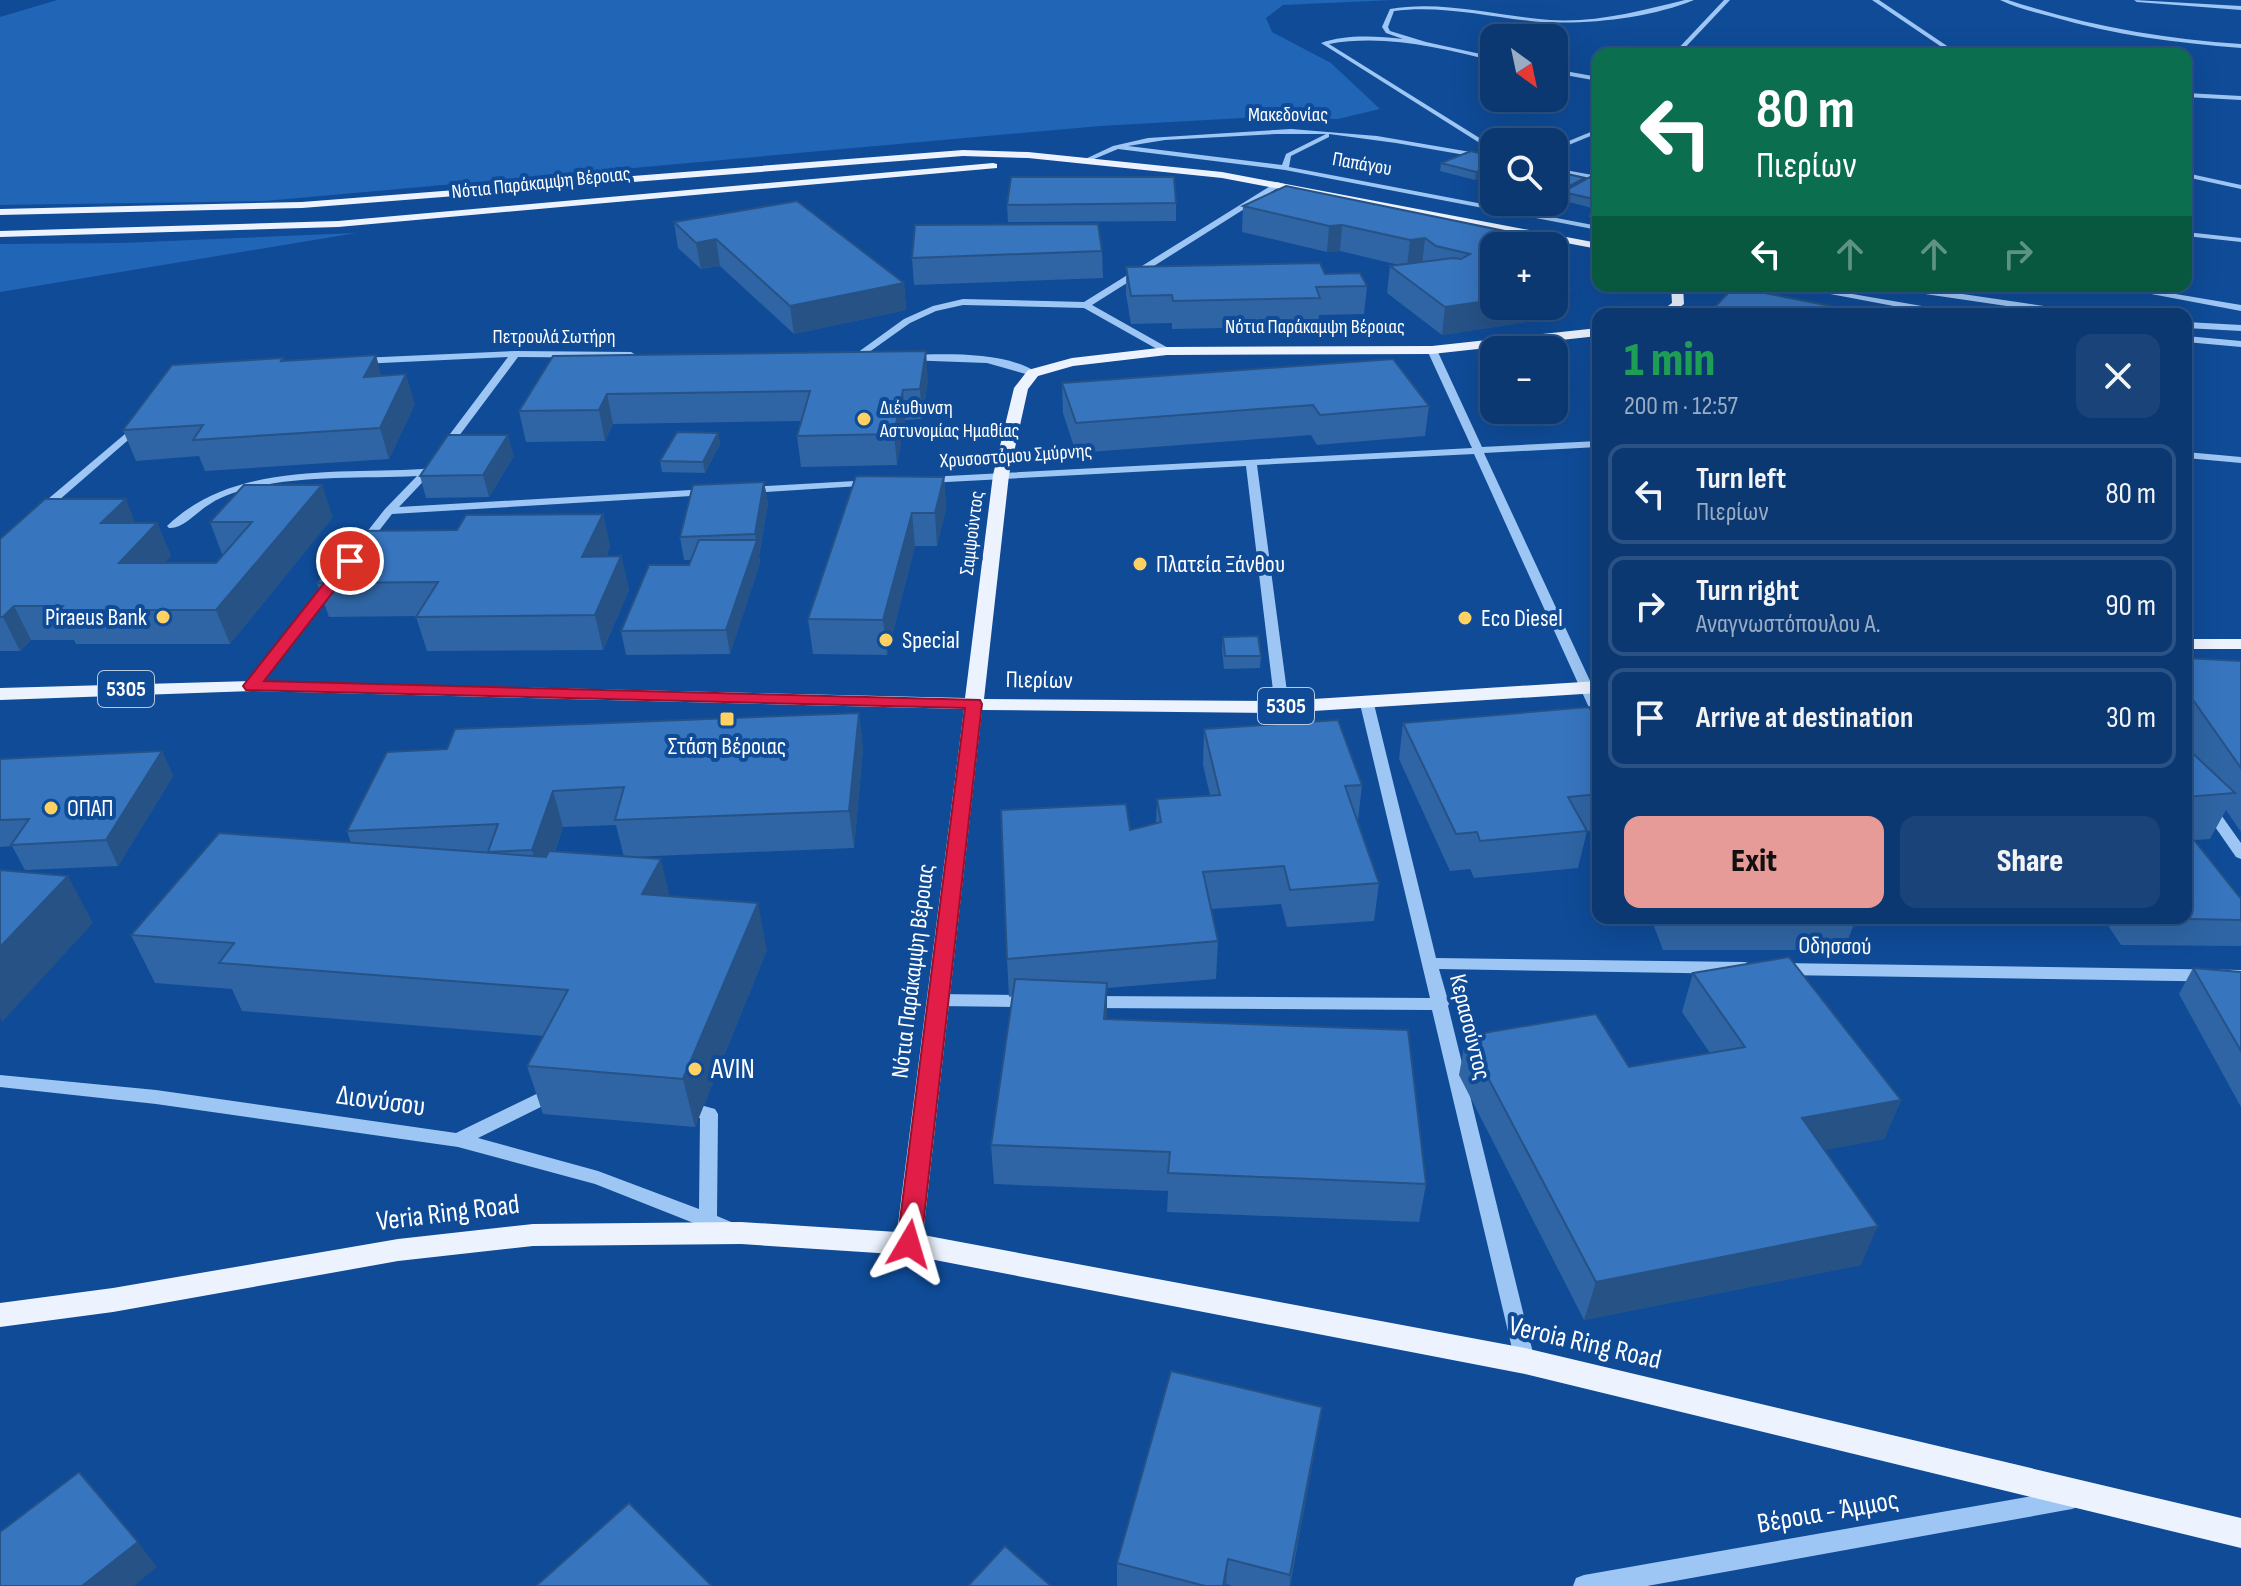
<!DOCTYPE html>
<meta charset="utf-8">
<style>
body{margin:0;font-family:"Sofia Sans Condensed",sans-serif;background:#194379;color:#f1f3f6;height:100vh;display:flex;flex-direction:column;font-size:30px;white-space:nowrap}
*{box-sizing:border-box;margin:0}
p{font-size:26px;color:#9aacc3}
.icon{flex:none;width:44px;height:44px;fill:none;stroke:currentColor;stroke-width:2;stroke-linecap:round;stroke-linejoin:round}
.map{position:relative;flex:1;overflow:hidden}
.details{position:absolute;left:1592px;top:308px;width:600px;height:616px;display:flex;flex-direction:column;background:#0b3871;border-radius:16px;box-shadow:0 8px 32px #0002,0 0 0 2px #2b5284}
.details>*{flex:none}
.hud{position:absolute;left:1592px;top:48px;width:600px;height:244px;border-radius:16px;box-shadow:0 8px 32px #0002,0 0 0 2px #2b5284;background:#0b6e4f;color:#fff;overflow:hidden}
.needle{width:52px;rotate:147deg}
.controls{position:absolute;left:1480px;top:24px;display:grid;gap:16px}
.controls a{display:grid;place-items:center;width:88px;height:88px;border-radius:16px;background:#0b3871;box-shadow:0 8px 32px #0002,0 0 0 2px #2b5284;font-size:40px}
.pin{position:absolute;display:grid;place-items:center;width:68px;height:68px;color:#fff;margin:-34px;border:4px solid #fff;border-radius:50%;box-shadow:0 2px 8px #0007}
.me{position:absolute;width:88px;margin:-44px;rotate:7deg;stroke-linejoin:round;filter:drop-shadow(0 0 6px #0008)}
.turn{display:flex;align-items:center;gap:28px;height:168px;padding:0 32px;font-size:36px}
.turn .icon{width:104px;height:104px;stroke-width:2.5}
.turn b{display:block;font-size:56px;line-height:68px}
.lanes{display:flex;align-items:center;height:76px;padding:0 32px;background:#0003;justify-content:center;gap:40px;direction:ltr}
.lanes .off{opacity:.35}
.round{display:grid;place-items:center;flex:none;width:84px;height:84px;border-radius:16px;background:#194379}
.headline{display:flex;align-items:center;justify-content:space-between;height:136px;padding:0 32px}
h1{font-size:48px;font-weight:800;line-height:60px;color:#1e9e55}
.cta{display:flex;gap:16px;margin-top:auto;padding:16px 32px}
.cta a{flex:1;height:92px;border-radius:16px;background:#e69b98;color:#111;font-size:32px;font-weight:800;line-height:92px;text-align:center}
.cta a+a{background:#194379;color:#f1f3f6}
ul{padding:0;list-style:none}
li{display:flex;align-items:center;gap:24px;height:100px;margin:0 16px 12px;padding:0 16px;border:4px solid #2b5284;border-radius:16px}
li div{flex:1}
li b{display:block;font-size:30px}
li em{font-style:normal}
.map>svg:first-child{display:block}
.green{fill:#2165b6}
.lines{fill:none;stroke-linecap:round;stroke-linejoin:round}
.minor{fill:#9ec6f4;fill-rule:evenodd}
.major{fill:#ecf3ff;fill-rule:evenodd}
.wall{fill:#2f65a4;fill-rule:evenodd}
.shaded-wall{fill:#265286}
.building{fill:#3775bf;stroke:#265286;stroke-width:2}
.route{fill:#e11d48;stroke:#92132f;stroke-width:2}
.poi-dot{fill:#ffd162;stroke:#0f4b97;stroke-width:3}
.labels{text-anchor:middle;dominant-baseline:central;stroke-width:8;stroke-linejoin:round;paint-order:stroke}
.far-street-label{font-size:20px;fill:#fff;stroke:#0f4b97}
.far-poi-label{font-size:20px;fill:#fff;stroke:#0f4b97;text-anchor:start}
.shield{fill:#0f4b97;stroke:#b7c9e0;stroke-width:2}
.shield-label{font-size:22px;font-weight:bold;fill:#fff}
.poi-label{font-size:24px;fill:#fff;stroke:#0f4b97;text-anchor:start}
.street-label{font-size:24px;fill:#fff;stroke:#0f4b97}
.near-poi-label{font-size:28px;fill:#fff;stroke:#0f4b97;text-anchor:start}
.near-street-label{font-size:28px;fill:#fff;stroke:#0f4b97}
</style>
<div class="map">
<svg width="2241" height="1586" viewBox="0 0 2241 1586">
<rect width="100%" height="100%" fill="#0f4b97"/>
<g class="green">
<polygon points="57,0 1394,0 1283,5 1266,18 1272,32 1331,63 1380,109 1338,119 1261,117 1100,126 265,201 0,205 0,17"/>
<polygon points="356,233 0,292 0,244 121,243"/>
</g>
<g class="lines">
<g class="minor">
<path d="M1685 0H1694C1648 19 1579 26 1530 21 1485 16 1439 5 1394 11L1388 27 1390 31 1426 42 1494 57V61C1440 48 1385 34 1329 44L1494 147V152L1321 43C1346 34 1377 36 1403 39L1386 33 1382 27 1390 9C1443 0 1497 16 1550 20 1596 23 1640 11 1685 0Z"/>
<polygon points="1724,0 1730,0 1679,54 1673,54"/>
<polygon points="1872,0 1879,0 1959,54 1952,54"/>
<path d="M2000 0H2008C2084 25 2161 39 2241 44V48C2177 43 2114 35 2053 17 2035 12 2016 8 2000 0Z"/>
<polygon points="2134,0 2241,6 2241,10 2137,2"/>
<polygon points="1554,69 1598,77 1598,81 1554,73"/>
<polygon points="2186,93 2241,96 2241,100 2186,97"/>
<path d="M1291 129 1377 136 1494 156V160L1396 143 1329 134V137L1291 156 1289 167 1598 226V230L1285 170 1118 149 1087 162 1081 161 1113 146 1148 138ZM1276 134H1326L1286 154 1282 165 1128 146 1165 140Z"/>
<polygon points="1598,129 1598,133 1554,151 1554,147"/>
<polygon points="1554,168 1598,176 1598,180 1554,172"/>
<polygon points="2186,173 2241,185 2241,189 2186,177"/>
<polygon points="1277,182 1284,184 1092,305 1170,349 1170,353 1164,353 1084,308 963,305 936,311 910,323 858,360 850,358 904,319 933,306 963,299 1084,302"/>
<polygon points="2186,232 2241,238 2241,242 2186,236"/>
<polygon points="1788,286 1806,286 1951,311 1955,314 1936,314"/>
<polygon points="1887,286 1908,286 2078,311 2082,314 2061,314 1891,289"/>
<polygon points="2109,286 2128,286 2241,305 2241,311"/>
<polygon points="2186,322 2241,325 2241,331 2186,328"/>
<polygon points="2186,336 2241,341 2241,347 2186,342"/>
<polygon points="1429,348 1437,350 1482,447 1598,441 1598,447 1484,453 1598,698 1598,716 1591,712 1474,454 1257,465 1289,707 1282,711 1275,707 1246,466 928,483 923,480 928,477 1472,448 1427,350"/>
<polygon points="515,351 631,352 636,355 631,358 518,357 447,452 443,453 438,450 508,357 360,364 355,361 360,358"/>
<path d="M908 355C946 354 1005 351 1038 373L1033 376 987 363 905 360V356Z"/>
<polygon points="138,423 142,424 142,428 43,514 35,514 35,510"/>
<polygon points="2186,452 2241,457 2241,463 2186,458"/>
<path d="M431 464 435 465V469L399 507 708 489 713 492 708 495 392 514 367 546 363 547 357 544 359 542 385 509 417 476C357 479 290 474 233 493 225 496 217 499 210 504 197 511 184 529 169 528L167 526C233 462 338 474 423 469Z"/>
<polygon points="872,480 877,483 876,485 749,493 744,490 749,487"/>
<polygon points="333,578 339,582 257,689 247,689 246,686 247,683 329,580"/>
<polygon points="1367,700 1374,704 1436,958 1745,962 1751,964 1753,968 1751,972 1745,974 1439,969 1449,1004 1448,1006 1535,1361 1532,1367 1525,1370 1518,1367 1515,1361 1432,1010 1089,1008 1083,1006 1081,1002 1083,998 1089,996 1430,998 1360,704"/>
<polygon points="2209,804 2214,805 2241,843 2241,859 2236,857 2202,808"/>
<polygon points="1781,963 2241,970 2241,982 1781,975 1775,973 1773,969 1775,965"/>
<polygon points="938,994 1028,995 1034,997 1036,1001 1034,1005 1028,1007 938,1006 932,1004 930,1000 932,996"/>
<polygon points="0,1075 156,1090 456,1133 555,1085 561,1087 564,1092 561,1097 478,1138 598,1171 699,1209 700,1118 680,1113 677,1108 680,1103 686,1101 715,1109 718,1114 717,1216 736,1224 738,1229 736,1234 729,1237 595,1184 458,1147 156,1104 0,1087"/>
<polygon points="2072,1489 2080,1492 2083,1499 2080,1506 2072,1509 1647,1586 1573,1586 1576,1578 1584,1575"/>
</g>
<g class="major">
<polygon points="963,150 1028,152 1222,172 1598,243 1598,249 1222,178 1028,158 963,156 302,208 0,215 0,209 302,202"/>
<polygon points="993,163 997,164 997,168 338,227 0,237 0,231 338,221"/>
<polygon points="1671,286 1683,286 1684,304 1671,314 1657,314 1672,303"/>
<polygon points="1598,328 1598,336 1432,354 1167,355 1073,366 1038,376 1028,389 1009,475 984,699 1282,701 1598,681 1598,693 1282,713 982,710 923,1235 1525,1348 2241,1518 2241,1548 1525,1374 909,1255 741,1244 533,1246 398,1261 113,1312 0,1327 0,1303 113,1288 398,1239 533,1224 741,1222 897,1232 964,709 252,691 0,700 0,688 252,681 965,698 993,475 1014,388 1028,370 1072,358 1167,347 1432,346"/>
<rect x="2186" y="639" width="55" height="10"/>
</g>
</g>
<g class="wall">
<polygon points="1494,157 1494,184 1485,182 1486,176 1475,180 1440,171 1441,163"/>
<polygon points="1554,171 1585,178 1584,180 1598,179 1598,219 1589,217 1591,208 1592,208 1561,200 1562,198 1554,196"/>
<polygon points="1176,203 1176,221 1008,222 1007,205"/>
<polygon points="1243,206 1494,246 1570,289 1565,316 1442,335 1387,293 1390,266 1399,265 1340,251 1327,252 1242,232"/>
<polygon points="674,222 904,283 906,310 794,334 720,266 701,269 678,248"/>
<polygon points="1102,251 1103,278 914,285 912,258"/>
<polygon points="1126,267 1325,274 1367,286 1364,314 1319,315 1318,326 1172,329 1172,323 1131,324 1126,294"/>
<polygon points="553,356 928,380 922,419 905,420 897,465 801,467 797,436 801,421 613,424 605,441 526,442 519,411"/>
<polygon points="283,358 284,361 382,376 415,404 389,459 205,471 199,456 136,461 123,430"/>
<polygon points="1062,383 1429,406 1425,436 1317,445 1311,435 1076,453 1063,413"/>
<polygon points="718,433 720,444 705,473 662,472 660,461"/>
<polygon points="514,456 489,497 426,498 420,476"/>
<polygon points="944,477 946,509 937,546 915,546 887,655 813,654 808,619"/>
<polygon points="764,482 768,504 759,556 760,563 730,654 626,655 621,631 689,565 691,560 684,560 680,537"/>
<polygon points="603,514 610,546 606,557 621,556 629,590 603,650 427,651 416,617 417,616 329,617 317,583 457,530"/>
<polygon points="333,517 230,644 76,644 74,640 31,640 20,651 0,651 0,539 136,523 157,523 171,556 164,563 216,563 223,554 222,554 210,522"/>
<polygon points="1223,637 1261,656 1260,668 1224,669 1222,649"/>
<polygon points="2186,658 2241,661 2241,832 2226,810 2210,839 2195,840 2241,899 2241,946 2121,945 2103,918 2186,918"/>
<path d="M859 713 863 749 854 848 630 857 669 896 767 950 695 1127 543 1114 527 1066 544 1036 242 1011 232 989 155 983 131 935 351 843 347 831 447 749ZM616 825 624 857 555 852 563 827Z"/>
<polygon points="1598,722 1598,830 1587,831 1578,868 1474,878 1470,869 1450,871 1399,759 1403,723"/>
<polygon points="1204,729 1362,785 1358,821 1379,883 1374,921 1287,927 1281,904 1211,909 1218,941 1216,979 1107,988 1107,1019 1426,1184 1419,1222 1167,1212 1168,1191 994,1184 991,1145 1013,996 1009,997 1007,959 1130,830 1156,823 1157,799 1210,795 1203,765"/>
<polygon points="162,751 173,776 118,866 25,870 12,846 0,847 0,759"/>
<polygon points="1651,918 1851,918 1854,924 1844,950 1663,950"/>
<polygon points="2193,968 2241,972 2241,1107 2179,994"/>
<polygon points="1693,973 1901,1100 1884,1139 1824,1150 1861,1265 1584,1320 1459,1075 1466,1036 1629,1067 1710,1053 1682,1012"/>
<polygon points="1322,1407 1318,1433 1290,1586 1232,1586 1226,1584 1226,1586 1117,1586 1117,1563"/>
</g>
<g class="shaded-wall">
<polygon points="1494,164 1494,172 1487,173 1486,176 1475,180 1476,172"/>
<polygon points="1342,225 1340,251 1327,252 1329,226"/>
<polygon points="1534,237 1533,246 1520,246"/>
<polygon points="1425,238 1422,265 1407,267 1410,240"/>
<polygon points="716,239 720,266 701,269 696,243"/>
<polygon points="904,283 906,310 794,334 790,306"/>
<polygon points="1570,289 1565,316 1442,335 1445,307 1494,300 1494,306 1554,306 1554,291"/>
<polygon points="926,351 928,380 922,419 920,389"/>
<polygon points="376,355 384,385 364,377"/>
<polygon points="406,374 415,404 389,459 380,428"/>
<polygon points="903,390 905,420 897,465 894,434"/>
<polygon points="607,394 613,424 605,441 599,410"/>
<polygon points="718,433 720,444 705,473 703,462"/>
<polygon points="508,435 514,456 489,497 483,475"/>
<polygon points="944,477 946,509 937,546 935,513"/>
<polygon points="764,482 768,504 759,556 760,563 730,654 726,630 756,541 755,534"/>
<polygon points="322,485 333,517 230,644 216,610"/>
<polygon points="126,499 139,532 101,523"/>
<polygon points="912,513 915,546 887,655 883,620"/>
<polygon points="603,514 610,546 590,590 582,557"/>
<polygon points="157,523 171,556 134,596 119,563"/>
<polygon points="621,556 629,590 603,650 595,615"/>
<polygon points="14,606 31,640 20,651 3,617"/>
<polygon points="859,713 863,749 854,848 849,811"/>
<polygon points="162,751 173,776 118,866 106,840"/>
<polygon points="553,791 563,827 543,887 532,850"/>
<polygon points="661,859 672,906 642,894"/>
<polygon points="68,876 93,923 2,1022 0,1018 0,947"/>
<polygon points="758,903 767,950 695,1127 683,1079"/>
<polygon points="1107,983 1107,1021 1104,1019"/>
<polygon points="1901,1100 1884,1139 1787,1157 1802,1118"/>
<polygon points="1878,1226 1861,1265 1584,1320 1596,1282"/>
<polygon points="1322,1407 1318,1433 1289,1586 1290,1575"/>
<polygon points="138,1542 157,1567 134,1586 82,1586"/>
<polygon points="1228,1559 1226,1586 1223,1586"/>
</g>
<g class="building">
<polygon points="1471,151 1494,157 1494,164 1476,172 1441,163"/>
<polygon points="1494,169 1494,175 1487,173"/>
<polygon points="1554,171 1585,178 1564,189 1554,187"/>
<polygon points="1011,177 1174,177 1176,203 1007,205"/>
<polygon points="1590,177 1598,179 1598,200 1563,192"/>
<polygon points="1286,186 1534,237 1520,246 1494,246 1494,300 1445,307 1390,266 1453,258 1461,259 1470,254 1436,246 1425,238 1410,240 1342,225 1329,226 1243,206"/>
<polygon points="797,201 904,283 790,306 716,239 696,243 674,222"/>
<polygon points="1598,204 1598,210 1591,208"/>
<polygon points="1098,224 1102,251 912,258 915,225"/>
<polygon points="1320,263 1325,274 1360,273 1367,286 1316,287 1320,298 1173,301 1172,295 1131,296 1126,267"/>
<polygon points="1554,278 1570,289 1554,291"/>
<polygon points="1734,287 1841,308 1836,314 1708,314"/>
<polygon points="926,351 920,389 903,390 894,434 797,436 810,391 607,394 599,410 519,411 553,356"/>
<polygon points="376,355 364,377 406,374 380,428 193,440 203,425 123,430 172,365 283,358 281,361"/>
<polygon points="1393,359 1429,406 1320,415 1313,405 1076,423 1062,383"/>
<polygon points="677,432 718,433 703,462 660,461"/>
<polygon points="448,435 508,435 483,475 420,476"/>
<polygon points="856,476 944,477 935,513 912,513 883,620 808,619"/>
<polygon points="764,482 755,534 680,537 693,485"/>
<polygon points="244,485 322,485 216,610 60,610 63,606 14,606 3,617 0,617 0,539 45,499 126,499 101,523 157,523 119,563 216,563 252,522 210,522"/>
<polygon points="603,514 582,557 621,556 595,615 416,617 438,582 317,583 354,531 457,530 466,515"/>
<polygon points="699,540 757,540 726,630 621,631 649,565 689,565"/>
<polygon points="1258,636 1261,656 1225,656 1223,637"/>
<polygon points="2186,658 2241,661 2241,768 2186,690"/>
<polygon points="1589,707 1598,722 1598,794 1568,797 1587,831 1480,841 1477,832 1456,834 1403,723"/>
<polygon points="859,713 849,811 615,820 624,787 553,791 532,850 488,852 498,824 347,831 387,752 447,749 455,729"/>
<polygon points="1338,720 1362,785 1345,786 1379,883 1290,890 1284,866 1203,872 1218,941 1007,959 1001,810 1126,804 1130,830 1161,822 1157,799 1220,795 1204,729"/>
<polygon points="2186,747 2235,793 2186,797"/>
<polygon points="162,751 106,840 11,845 29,819 0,820 0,759"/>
<polygon points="2186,830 2241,899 2241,920 2135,918 2186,918"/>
<polygon points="219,833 546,857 549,851 661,859 642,894 758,903 683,1079 527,1066 568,990 219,963 234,943 131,935"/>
<polygon points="0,870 68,876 0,947"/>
<polygon points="1668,918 1851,918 1854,924 1670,924"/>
<polygon points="1789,957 1901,1100 1802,1118 1878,1226 1596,1282 1466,1036 1596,1014 1629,1067 1745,1047 1693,973"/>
<polygon points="2193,968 2241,972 2241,1051"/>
<polygon points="1015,979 1107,983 1104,1019 1408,1030 1426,1184 1168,1173 1170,1152 991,1145"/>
<polygon points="1171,1371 1322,1407 1290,1575 1228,1559 1223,1586 1205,1586 1117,1563"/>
<polygon points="79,1472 138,1542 82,1586 0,1586 0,1532"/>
<polygon points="629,1503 712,1586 536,1586"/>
<polygon points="1005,1546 1051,1586 968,1586"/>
</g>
<polygon class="route" points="350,557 357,561 264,681 980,700 982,704 921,1244 918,1252 909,1255 900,1252 897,1244 965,708 246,690 243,686 246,682 344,558"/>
<g class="poi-dot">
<circle cx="864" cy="419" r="8"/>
<circle cx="1140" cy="564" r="8"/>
<circle cx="163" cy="617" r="8"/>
<circle cx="1465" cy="618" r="8"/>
<circle cx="886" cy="640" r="8"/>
<rect x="719" y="711" width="16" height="16" rx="4"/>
<circle cx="51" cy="808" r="8"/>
<circle cx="695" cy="1069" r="8"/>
</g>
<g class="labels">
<g class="far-street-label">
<text x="1288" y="115">Μακεδονίας</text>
<text transform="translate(1362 164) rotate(10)">Παπάγου</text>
<text transform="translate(541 183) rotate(-6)">Νότια Παράκαμψη Βέροιας</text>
<text x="1315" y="327">Νότια Παράκαμψη Βέροιας</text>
<text x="554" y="337">Πετρουλά Σωτήρη</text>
<text transform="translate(1016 456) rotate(-4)">Χρυσοστόμου Σμύρνης</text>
<text transform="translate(972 533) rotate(-83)">Σαμψούντος</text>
</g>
<g class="far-poi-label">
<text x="880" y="408">Διέυθυνση<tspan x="880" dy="23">Αστυνομίας Ημαθίας</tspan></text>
</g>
<g class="shield">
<rect x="98" y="671" width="56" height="36" rx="6"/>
<rect x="1258" y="688" width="56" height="36" rx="6"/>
</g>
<g class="shield-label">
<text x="126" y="689">5305</text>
<text x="1286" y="706">5305</text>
</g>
<g class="poi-label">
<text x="1156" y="564">Πλατεία Ξάνθου</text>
<text x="147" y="617" text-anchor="end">Piraeus Bank</text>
<text x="1481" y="618">Eco Diesel</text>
<text x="902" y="640">Special</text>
<text x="727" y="746" text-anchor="middle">Στάση Βέροιας</text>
<text x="67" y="808">ΟΠΑΠ</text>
</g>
<g class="street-label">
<text transform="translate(1039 680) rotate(1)">Πιερίων</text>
<text transform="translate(1835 946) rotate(1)">Οδησσού</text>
<text transform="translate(913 971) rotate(-83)">Νότια Παράκαμψη Βέροιας</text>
<text transform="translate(1470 1027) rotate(76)">Κερασούντος</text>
</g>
<g class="near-poi-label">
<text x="711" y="1069">AVIN</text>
</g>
<g class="near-street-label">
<text transform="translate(381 1101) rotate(8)">Διονύσου</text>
<text transform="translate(448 1213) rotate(-7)">Veria Ring Road</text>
<text transform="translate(1585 1343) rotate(13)">Verοia Ring Road</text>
<text transform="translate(1828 1512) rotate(-10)">Βέροια - Άμμος</text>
</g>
</g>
</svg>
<div class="controls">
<a><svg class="needle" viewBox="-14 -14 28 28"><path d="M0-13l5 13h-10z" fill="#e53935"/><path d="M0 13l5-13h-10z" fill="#9aacc3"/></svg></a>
<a><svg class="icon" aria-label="search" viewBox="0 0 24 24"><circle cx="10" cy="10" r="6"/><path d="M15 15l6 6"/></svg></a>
<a>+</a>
<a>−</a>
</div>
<div class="pin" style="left:350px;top:561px;background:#d93025"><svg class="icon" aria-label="arrive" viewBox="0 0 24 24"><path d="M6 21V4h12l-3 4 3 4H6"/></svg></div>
<svg class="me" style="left:909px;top:1244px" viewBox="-20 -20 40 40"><path d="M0-17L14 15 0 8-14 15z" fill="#e11d48" stroke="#fff" stroke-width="4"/></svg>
<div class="hud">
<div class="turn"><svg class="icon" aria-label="left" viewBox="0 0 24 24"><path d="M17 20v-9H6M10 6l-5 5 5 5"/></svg><div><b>80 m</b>Πιερίων</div></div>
<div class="lanes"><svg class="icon" aria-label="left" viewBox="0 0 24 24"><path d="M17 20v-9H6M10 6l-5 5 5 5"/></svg><svg class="icon off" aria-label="ahead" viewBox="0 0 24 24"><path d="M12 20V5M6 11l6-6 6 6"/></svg><svg class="icon off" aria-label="ahead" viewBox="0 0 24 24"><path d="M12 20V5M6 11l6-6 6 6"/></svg><svg class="icon off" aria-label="right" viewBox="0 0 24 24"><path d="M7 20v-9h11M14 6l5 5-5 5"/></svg></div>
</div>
<section class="details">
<div class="headline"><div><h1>1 min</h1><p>200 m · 12:57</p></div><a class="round"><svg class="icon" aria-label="close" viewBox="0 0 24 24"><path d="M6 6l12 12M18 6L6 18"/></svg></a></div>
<ul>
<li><svg class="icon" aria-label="left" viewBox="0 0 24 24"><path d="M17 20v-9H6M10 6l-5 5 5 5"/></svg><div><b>Turn left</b><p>Πιερίων</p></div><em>80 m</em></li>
<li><svg class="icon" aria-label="right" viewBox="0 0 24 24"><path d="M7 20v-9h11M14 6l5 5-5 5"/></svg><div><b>Turn right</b><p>Αναγνωστόπουλου Α.</p></div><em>90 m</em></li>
<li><svg class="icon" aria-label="arrive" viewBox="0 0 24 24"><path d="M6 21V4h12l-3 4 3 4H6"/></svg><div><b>Arrive at destination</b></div><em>30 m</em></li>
</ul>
<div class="cta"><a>Exit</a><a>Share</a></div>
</section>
</div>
